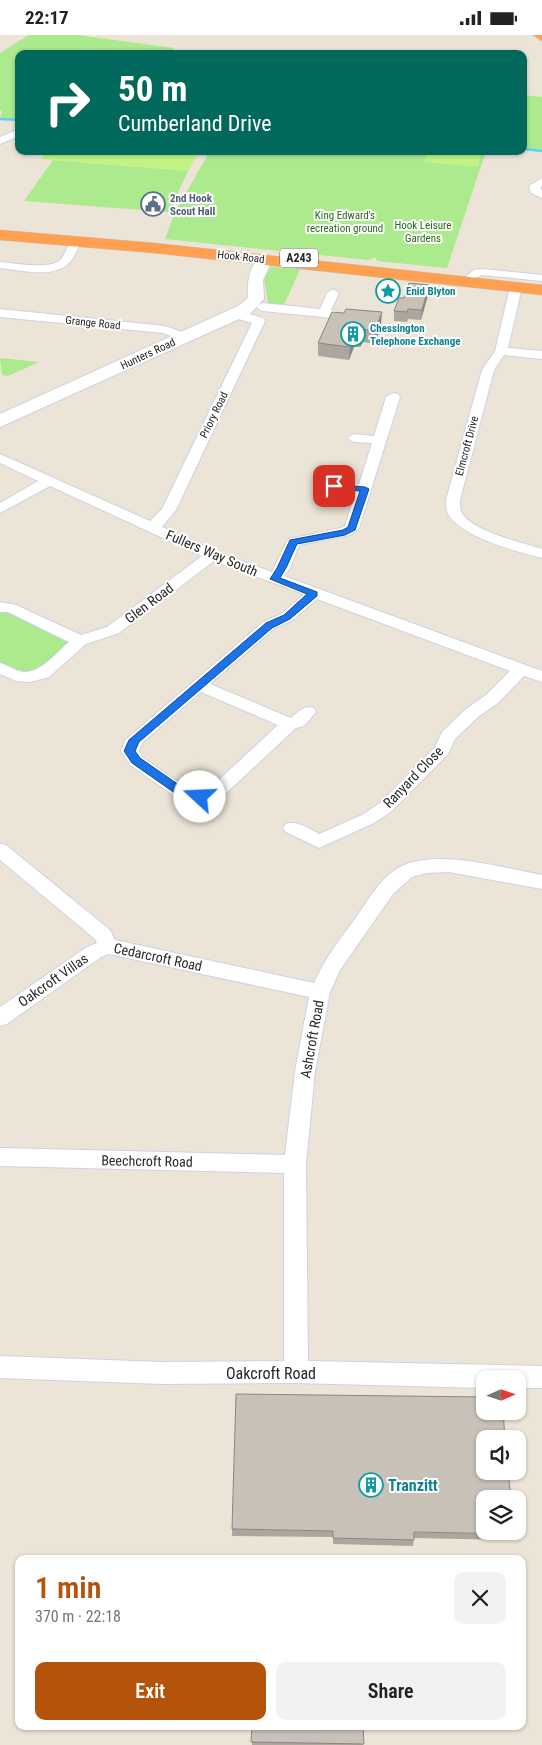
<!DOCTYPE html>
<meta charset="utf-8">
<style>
body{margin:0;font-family:"Roboto Condensed",sans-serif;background:#f2f2f2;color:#222;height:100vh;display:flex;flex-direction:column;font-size:19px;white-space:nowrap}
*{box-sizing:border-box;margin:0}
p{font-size:16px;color:#767676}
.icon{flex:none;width:28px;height:28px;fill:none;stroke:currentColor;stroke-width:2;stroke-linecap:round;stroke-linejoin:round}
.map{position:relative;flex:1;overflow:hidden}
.panel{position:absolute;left:15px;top:1520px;width:511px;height:175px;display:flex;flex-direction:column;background:#fff;border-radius:10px;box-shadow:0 1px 4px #0004}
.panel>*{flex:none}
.hud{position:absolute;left:15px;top:15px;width:512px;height:105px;border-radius:10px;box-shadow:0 1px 4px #0004;background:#00695c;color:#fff;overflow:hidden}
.needle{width:32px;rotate:87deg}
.tools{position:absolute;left:476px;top:1335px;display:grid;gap:10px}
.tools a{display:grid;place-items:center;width:50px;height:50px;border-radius:10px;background:#fff;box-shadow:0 1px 4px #0004;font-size:25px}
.pin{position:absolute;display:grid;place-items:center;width:42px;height:42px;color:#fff;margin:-21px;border-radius:10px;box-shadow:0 2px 8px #0006}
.me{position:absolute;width:55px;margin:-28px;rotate:290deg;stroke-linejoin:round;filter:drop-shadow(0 0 4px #0008)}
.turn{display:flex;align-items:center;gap:18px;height:105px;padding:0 20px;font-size:22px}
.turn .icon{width:65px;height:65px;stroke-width:2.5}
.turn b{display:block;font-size:35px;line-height:42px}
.round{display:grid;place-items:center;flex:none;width:52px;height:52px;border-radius:10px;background:#f2f2f2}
.headline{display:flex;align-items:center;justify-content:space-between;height:85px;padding:0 20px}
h1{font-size:30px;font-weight:600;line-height:38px;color:#b45309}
.cta{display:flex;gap:10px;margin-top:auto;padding:10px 20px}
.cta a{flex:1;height:58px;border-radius:10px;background:#b45309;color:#fff;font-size:20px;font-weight:600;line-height:58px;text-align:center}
.cta a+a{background:#f2f2f2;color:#222}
.status{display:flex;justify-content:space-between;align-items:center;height:35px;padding:0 25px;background:#fff;direction:ltr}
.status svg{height:14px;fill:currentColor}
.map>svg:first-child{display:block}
.green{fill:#abea8d}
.pitch{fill:#c3f387}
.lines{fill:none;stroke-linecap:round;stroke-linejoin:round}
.stream{stroke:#5ecefb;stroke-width:2.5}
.street-casing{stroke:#cdd1e3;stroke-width:2}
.secondary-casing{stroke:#cdd1e3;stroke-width:2}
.highway-casing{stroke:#c7c7c7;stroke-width:1}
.street{fill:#fff;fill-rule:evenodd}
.secondary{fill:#fff;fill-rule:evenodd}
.highway{fill:#ff9f50;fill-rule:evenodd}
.wall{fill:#aba69e}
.shaded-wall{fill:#8b8781}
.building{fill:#c7c1b8;stroke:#8b8781}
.route{fill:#1a73e8;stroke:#114b97}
.labels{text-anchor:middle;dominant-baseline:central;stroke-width:4;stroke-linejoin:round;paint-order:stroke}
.far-service-label{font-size:11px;font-weight:bold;fill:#4e5e75;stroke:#fff;text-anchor:start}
.far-park-label{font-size:11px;fill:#226c11;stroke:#fff}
.far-street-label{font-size:11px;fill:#282828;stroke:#fff}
.far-culture-label{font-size:11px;font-weight:bold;fill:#0d838f;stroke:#fff;text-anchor:start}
.shield{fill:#fff;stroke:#686868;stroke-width:1}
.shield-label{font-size:12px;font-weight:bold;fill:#282828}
.street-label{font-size:14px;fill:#282828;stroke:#fff}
.near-street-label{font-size:16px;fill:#282828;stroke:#fff}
.near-culture-label{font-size:16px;font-weight:bold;fill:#0d838f;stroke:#fff;text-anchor:start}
</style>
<div class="status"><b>22:17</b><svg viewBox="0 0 49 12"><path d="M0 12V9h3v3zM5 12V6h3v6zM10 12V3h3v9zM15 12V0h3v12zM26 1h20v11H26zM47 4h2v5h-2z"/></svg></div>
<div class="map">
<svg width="542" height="1710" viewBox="0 0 542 1710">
<rect width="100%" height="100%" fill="#ece4d7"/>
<g class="green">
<polygon points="29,0 77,0 174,13 167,19 19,19 19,85 0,84 2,76 0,75 0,18"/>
<polygon points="524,60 542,62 542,116 524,114"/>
<polygon points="210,116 486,116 447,233 377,226 375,222 368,225 165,204 175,177"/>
<polygon points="53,125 188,136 169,177 24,166"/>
<polygon points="271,232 300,234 284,270 268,268 264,243"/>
<polygon points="0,323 39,327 8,341 2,340"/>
<path d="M0 576 8 577 61 601 68 607 69 611C40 635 37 646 0 628Z"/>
</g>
<g class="pitch">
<polygon points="47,116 200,116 188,136 41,124"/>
<polygon points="428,116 482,116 478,132 424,127"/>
</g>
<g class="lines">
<g class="stream">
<polyline points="0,84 19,85"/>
<polyline points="524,114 542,116"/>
</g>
<g class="street-casing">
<g id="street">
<polygon points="19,94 19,101 0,109 0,102"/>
<polygon points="542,143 542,151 540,152 542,156 542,163 531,158 529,151"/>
<path d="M76 203 82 206C77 214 74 224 67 230 51 243 19 235 0 233V227C14 228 49 235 60 225 65 220 68 210 72 204Z"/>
<polygon points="482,234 542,240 542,246 482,240 472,244 466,241 474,235"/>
<path d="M516 248 522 252 508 313 542 316V324L504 320 494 335 460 465C460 470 460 476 463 480 478 498 520 507 542 514V523C518 517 466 503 451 483 446 478 446 472 446 465L482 335 495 316 510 252Z"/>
<polygon points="333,254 339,258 331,275 337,276 339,279 333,283 262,276 256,272 262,268 320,274 327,258"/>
<polygon points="0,274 165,291 188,299 190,302 184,306 163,298 0,282"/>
<path d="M236 275 263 283 265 286 176 475 162 492 217 517 272 537 288 504 341 493 345 491 356 457 333 455 326 451 333 447 359 449 372 408 354 407 347 403 354 399 374 401 386 362 393 358 398 359 400 362 359 493 350 500 299 510 290 533 284 541 542 636V647L524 641 498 668 478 682 455 704 448 719 392 776 374 788 319 813 286 797 283 793 286 789C298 785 309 794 319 799L362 780 380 768 435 712 442 697 466 674 486 660 510 636 317 564 293 585 275 593 210 649 291 683C299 677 303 670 314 673L316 677 304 691 296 693 221 763 200 768 180 765 130 730 121 716 125 705 263 587 281 579 304 559 214 526 119 598 86 609 49 642 30 647 16 646 0 639V628C7 630 12 634 19 636 38 642 56 618 69 607L8 577H0V567L16 570 81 600 107 592 202 521 50 451 0 478V468L38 446 0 428V419L150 486 162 474 252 288 232 282 230 279 232 276ZM201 657 278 690 209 754 190 755 142 722 139 716 142 708Z"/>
<path d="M0 809 6 810 110 895 115 905 314 948C325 923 341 903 357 881 369 864 381 842 400 832 436 813 503 833 542 840V854L449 837 427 838 412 842 393 859 340 935 330 957 315 1036 306 1129 308 1326 542 1331V1353H518V1344H485V1353L296 1348 162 1349 0 1343V1321L162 1327 284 1326V1138L0 1131V1113L285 1120 295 1036 309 962 109 919 101 922 7 989 0 991V972L87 912 97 908 95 904 0 825Z"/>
</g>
</g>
<g class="secondary-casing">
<path id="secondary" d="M264 220 270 222 272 225 263 245 264 264 250 279 0 392V379L238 271 248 263C247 246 249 236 258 222Z"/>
</g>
<g class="highway-casing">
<g id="highway">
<polygon points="533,0 542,0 542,6"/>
<polygon points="0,195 154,208 542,250 542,260 154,218 0,205"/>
</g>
</g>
<use href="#street" class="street"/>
<use href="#secondary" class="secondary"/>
<use href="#highway" class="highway"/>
</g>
<g class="wall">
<polygon points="428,260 421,285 408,284 407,287 394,286 394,276 404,263"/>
<polygon points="344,278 381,290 375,309 363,307 360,312 354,312 349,325 318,321 318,308"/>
<polygon points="232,1494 514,1499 512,1505 414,1503 413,1511 333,1509 333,1502 232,1501"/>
<rect x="252" y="1691" width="111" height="19"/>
</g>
<g class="shaded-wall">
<polygon points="429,250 428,260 421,285 422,275"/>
<polygon points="382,277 381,290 375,309 375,296"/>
<polygon points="363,294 363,307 360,312 361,299"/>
<polygon points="354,299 354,312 349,325 350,312"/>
</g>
<g class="building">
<polygon points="409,248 429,250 422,275 408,274 407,277 394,276 399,263 404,263"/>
<polygon points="346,274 382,277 375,296 363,294 361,299 354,299 350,312 318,308 332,277 344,278"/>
<polygon points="236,1359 485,1362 485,1376 503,1376 505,1404 485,1404 485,1436 508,1436 511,1464 485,1464 485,1496 514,1496 514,1499 414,1497 414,1505 333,1503 333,1496 232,1494"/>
<polygon points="252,1691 363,1691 364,1709 251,1707"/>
</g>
<polygon class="route" points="330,449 365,452 369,454 355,495 345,500 297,509 286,533 280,543 317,557 317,561 290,584 272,593 139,707 135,716 140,723 189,757 203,760 205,762 200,766 182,763 132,728 124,716 129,705 266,588 284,580 307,559 270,544 277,533 290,505 343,495 348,492 360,456 334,454 330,453"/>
<defs>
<g id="civic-ring" transform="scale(1.25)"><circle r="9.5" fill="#fff" stroke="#5c6f8a" stroke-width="1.5"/><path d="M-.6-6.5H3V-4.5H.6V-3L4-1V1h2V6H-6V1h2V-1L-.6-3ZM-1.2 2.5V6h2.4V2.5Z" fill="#5c6f8a"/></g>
<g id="sight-ring" transform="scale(1.25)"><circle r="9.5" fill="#fff" stroke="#0f9aa8" stroke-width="1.5"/><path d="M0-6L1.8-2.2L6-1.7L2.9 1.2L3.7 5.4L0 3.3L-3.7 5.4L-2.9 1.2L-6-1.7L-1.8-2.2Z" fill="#0f9aa8"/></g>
<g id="building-ring" transform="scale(1.25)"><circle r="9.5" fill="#fff" stroke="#0f9aa8" stroke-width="1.5"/><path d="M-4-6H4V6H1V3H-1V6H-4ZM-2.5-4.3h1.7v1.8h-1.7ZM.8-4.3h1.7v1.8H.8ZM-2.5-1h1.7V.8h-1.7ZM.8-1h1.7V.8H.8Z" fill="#0f9aa8"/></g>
</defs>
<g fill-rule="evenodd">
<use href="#civic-ring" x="153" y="169"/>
<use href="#sight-ring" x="388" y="256"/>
<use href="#building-ring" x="353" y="299"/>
<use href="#building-ring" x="371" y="1450"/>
</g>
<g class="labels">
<g class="far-service-label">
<text x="170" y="163">2nd Hook<tspan x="170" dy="13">Scout Hall</tspan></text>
</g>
<g class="far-park-label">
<text x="345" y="180">King Edward's<tspan x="345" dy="13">recreation ground</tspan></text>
<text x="423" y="190">Hook Leisure<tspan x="423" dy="13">Gardens</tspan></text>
</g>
<g class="far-street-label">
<text transform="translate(241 222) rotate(6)">Hook Road</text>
<text transform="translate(93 288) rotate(6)">Grange Road</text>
<text transform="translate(148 319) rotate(-25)">Hunters Road</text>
<text transform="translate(214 380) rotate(-64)">Priory Road</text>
<text transform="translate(467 411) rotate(-75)">Elmcroft Drive</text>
</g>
<g class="far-culture-label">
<text x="406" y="256">Enid Blyton</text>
<text x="370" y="293">Chessington<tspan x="370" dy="13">Telephone Exchange</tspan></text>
</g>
<rect class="shield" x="280" y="213.5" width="38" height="19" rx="4"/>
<g class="shield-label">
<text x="299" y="223">A243</text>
</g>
<g class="street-label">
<text transform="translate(212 518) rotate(23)">Fullers Way South</text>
<text transform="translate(149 568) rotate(-37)">Glen Road</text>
<text transform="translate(413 742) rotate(-46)">Ranyard Close</text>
<text transform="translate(158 922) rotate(12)">Cedarcroft Road</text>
<text transform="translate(53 945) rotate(-35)">Oakcroft Villas</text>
<text transform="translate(312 1004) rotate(-80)">Ashcroft Road</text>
<text transform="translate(147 1126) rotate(1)">Beechcroft Road</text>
</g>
<g class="near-street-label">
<text x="271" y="1338">Oakcroft Road</text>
</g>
<g class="near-culture-label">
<text x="388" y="1450">Tranzitt</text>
</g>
</g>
</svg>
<div class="tools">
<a><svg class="needle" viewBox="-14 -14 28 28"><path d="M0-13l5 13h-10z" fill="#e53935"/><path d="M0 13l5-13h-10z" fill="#767676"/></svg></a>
<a><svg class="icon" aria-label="sound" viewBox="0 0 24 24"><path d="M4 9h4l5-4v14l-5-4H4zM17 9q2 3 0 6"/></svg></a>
<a><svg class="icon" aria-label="layers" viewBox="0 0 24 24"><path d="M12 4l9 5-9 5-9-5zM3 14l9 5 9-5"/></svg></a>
</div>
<div class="pin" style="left:334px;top:451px;background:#d93025"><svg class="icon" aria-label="arrive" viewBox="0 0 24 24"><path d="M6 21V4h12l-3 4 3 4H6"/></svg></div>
<svg class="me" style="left:200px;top:762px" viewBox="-20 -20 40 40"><circle r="19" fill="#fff"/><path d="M0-13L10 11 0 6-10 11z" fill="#1a73e8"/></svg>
<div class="hud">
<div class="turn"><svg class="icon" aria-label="right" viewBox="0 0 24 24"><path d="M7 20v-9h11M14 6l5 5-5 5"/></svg><div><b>50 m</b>Cumberland Drive</div></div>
</div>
<section class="panel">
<div class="headline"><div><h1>1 min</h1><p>370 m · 22:18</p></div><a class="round"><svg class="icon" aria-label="close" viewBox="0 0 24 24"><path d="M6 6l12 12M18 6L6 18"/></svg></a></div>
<div class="cta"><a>Exit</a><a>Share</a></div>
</section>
</div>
